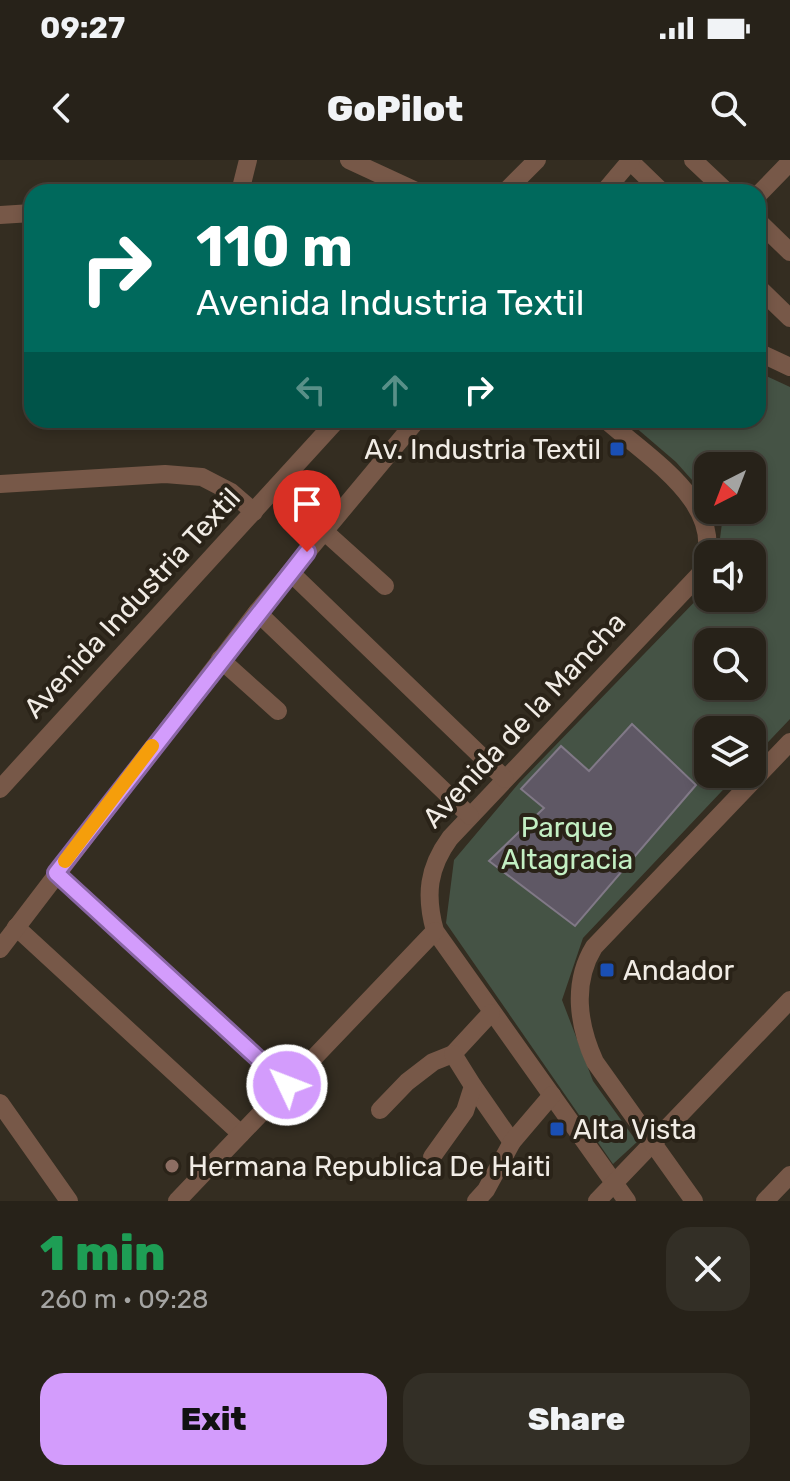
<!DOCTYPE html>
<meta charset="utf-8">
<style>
body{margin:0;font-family:Rubik,sans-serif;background:#332f26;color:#f1f3f6;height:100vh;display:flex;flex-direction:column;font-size:30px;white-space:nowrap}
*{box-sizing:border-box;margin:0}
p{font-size:26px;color:#a4a4a2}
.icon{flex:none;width:44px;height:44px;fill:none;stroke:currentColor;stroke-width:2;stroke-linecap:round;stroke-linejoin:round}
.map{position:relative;height:1041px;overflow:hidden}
.drawer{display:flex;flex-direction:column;background:#272219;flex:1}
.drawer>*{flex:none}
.top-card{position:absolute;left:24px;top:24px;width:742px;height:244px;border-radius:24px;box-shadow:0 4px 12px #0003,0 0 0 2px #433f38;background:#00695c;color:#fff;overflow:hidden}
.needle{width:52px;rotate:222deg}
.buttons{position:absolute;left:694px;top:292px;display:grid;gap:16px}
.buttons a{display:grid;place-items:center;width:72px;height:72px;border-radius:16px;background:#272219;box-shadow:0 4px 12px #0003,0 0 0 2px #433f38;font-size:40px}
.pin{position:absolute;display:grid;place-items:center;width:68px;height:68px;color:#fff;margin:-82px -34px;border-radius:50% 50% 50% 0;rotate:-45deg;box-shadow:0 0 8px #0007}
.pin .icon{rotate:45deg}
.me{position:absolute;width:88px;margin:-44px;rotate:313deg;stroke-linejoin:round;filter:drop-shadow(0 0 6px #0008)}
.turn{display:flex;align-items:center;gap:28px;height:168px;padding:0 40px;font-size:36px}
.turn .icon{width:104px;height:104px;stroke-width:2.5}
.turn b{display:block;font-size:56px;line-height:68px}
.lanes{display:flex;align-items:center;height:76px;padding:0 40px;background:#0003;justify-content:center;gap:40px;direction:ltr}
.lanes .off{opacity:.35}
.round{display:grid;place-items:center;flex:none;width:84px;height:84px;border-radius:24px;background:#332f26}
.head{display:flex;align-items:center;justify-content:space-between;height:136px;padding:0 40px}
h1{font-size:48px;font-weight:800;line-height:60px;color:#1e9e55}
.button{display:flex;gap:16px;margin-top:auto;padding:16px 40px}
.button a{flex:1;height:92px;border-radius:24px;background:#d39cfc;color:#111;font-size:32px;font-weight:800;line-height:92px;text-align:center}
.button a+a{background:#332f26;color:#f1f3f6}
.status{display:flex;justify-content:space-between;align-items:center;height:56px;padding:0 40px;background:#272219;direction:ltr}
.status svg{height:22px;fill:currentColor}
header{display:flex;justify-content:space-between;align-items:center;height:104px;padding:0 40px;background:#272219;font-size:36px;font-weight:800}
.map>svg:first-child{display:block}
.green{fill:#455345;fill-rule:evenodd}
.building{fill:#5f5865;stroke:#817987;stroke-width:2}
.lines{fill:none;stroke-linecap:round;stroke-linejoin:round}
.minor{stroke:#775848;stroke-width:18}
.route-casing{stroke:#8965a4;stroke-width:20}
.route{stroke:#d39cfc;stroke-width:14}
.slow{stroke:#f59e0b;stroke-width:14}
.transit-dot{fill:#1a4fb4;stroke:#2a2318;stroke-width:3}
.education-dot{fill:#8d6e63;stroke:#2a2318;stroke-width:3}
.labels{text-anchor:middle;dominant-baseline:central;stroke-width:8;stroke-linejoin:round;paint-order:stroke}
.poi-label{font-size:28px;fill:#f1ece5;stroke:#2a2318;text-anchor:start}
.street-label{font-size:28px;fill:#f1ece5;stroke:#2a2318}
.park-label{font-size:28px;fill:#c3efc3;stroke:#2a2318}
</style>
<div class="status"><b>09:27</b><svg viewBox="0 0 49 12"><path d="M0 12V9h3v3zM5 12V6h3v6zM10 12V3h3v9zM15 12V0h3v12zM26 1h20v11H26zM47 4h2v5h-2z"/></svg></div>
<header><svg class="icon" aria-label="back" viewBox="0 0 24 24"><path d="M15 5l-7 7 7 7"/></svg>GoPilot<svg class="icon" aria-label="search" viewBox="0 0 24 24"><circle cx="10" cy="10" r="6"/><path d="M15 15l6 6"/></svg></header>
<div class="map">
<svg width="790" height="1041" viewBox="0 0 790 1041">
<rect width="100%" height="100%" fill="#342d21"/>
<path class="green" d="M758 212 790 227V559L752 599V570H708V614H738L583 778 562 840 593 921 637 982 613 1004 446 763 454 700 519 623 708 428V438H752V394H718L723 355 719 350H752V306H708V338L676 302 627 260H758ZM708 482H752V526H708Z"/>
<polygon class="building" points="632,564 696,625 575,766 489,701 544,648 521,629 561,586 589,611"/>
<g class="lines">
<g class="minor">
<polyline points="349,0 418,32"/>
<polyline points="693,0 727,32"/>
<polyline points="630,1 662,32"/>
<polyline points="240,32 248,0"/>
<polyline points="505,32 537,0"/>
<polyline points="604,32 631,0"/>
<polyline points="758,35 790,2"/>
<polyline points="0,55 32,53"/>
<polyline points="758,61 790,92"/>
<polyline points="758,127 790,158"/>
<polyline points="758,192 790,207"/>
<path d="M606 260C648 298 735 349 699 415L450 678C428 708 425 735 435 771L627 1041"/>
<polyline points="0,324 165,314 202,317 231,332 254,352"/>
<polyline points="324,371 385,426"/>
<polyline points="290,412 505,619"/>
<polyline points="257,452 470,656"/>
<polyline points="220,499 278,551"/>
<polyline points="0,629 337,260"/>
<polyline points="56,713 287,925"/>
<polyline points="16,767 241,974"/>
<polyline points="0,789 257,452 417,260"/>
<polyline points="473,926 512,982"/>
<polyline points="0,943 69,1041"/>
<polyline points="380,950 407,922 433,902 453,894 491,853"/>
<polyline points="432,997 465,951 473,926 453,894"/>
<polyline points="177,1041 435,771"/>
<polyline points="476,1041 486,1030 512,982 552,935"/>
<polyline points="597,1041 790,840"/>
<path d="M694 1041 595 902C578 865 572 823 594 787L790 582"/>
<polyline points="765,1041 790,1015"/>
</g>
</g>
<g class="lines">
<g class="route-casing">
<polyline id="route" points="287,925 56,713 307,392"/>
</g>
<use href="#route" class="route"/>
<polyline class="slow" points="65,701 152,586"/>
</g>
<g class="transit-dot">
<rect x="609" y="281" width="16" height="16" rx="4"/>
<rect x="599" y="802" width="16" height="16" rx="4"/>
<rect x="549" y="961" width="16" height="16" rx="4"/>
</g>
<circle class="education-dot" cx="172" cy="1006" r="8"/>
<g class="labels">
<g class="poi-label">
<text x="601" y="289" text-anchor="end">Av. Industria Textil</text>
<text x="623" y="810">Andador</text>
<text x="573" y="969">Alta Vista</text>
<text x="188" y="1006">Hermana Republica De Haiti</text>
</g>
<g class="street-label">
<text transform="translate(132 443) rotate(-47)">Avenida Industria Textil</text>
<text transform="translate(524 560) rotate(-47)">Avenida de la Mancha</text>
</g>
<g class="park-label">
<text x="567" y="667">Parque<tspan x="567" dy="32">Altagracia</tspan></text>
</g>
</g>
</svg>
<div class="buttons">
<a><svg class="needle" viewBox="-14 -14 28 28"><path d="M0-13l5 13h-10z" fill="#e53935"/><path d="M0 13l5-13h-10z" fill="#a4a4a2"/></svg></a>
<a><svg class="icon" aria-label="sound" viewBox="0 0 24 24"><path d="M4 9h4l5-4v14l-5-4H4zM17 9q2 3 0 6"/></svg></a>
<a><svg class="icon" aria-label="search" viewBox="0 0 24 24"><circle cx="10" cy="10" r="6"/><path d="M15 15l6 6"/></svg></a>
<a><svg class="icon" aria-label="layers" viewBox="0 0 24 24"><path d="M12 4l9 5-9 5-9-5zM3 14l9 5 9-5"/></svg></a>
</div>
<div class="pin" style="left:307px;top:392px;background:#d93025"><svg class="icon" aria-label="arrive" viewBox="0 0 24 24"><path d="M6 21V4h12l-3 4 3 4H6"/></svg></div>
<svg class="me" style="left:287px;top:925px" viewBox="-20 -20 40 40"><circle r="17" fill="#d39cfc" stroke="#fff" stroke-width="3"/><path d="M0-11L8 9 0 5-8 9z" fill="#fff"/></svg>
<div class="top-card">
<div class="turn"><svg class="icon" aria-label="right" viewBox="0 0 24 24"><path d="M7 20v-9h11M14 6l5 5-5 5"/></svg><div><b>110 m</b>Avenida Industria Textil</div></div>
<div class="lanes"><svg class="icon off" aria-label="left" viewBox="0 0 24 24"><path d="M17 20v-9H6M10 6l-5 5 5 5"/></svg><svg class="icon off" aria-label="ahead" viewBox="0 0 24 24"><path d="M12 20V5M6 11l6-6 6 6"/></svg><svg class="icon" aria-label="right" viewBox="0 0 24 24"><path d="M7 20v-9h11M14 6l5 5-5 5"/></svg></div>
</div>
</div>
<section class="drawer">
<div class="head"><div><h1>1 min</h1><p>260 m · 09:28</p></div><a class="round"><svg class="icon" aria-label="close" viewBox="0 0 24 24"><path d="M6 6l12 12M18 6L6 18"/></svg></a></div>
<div class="button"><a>Exit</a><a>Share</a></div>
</section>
